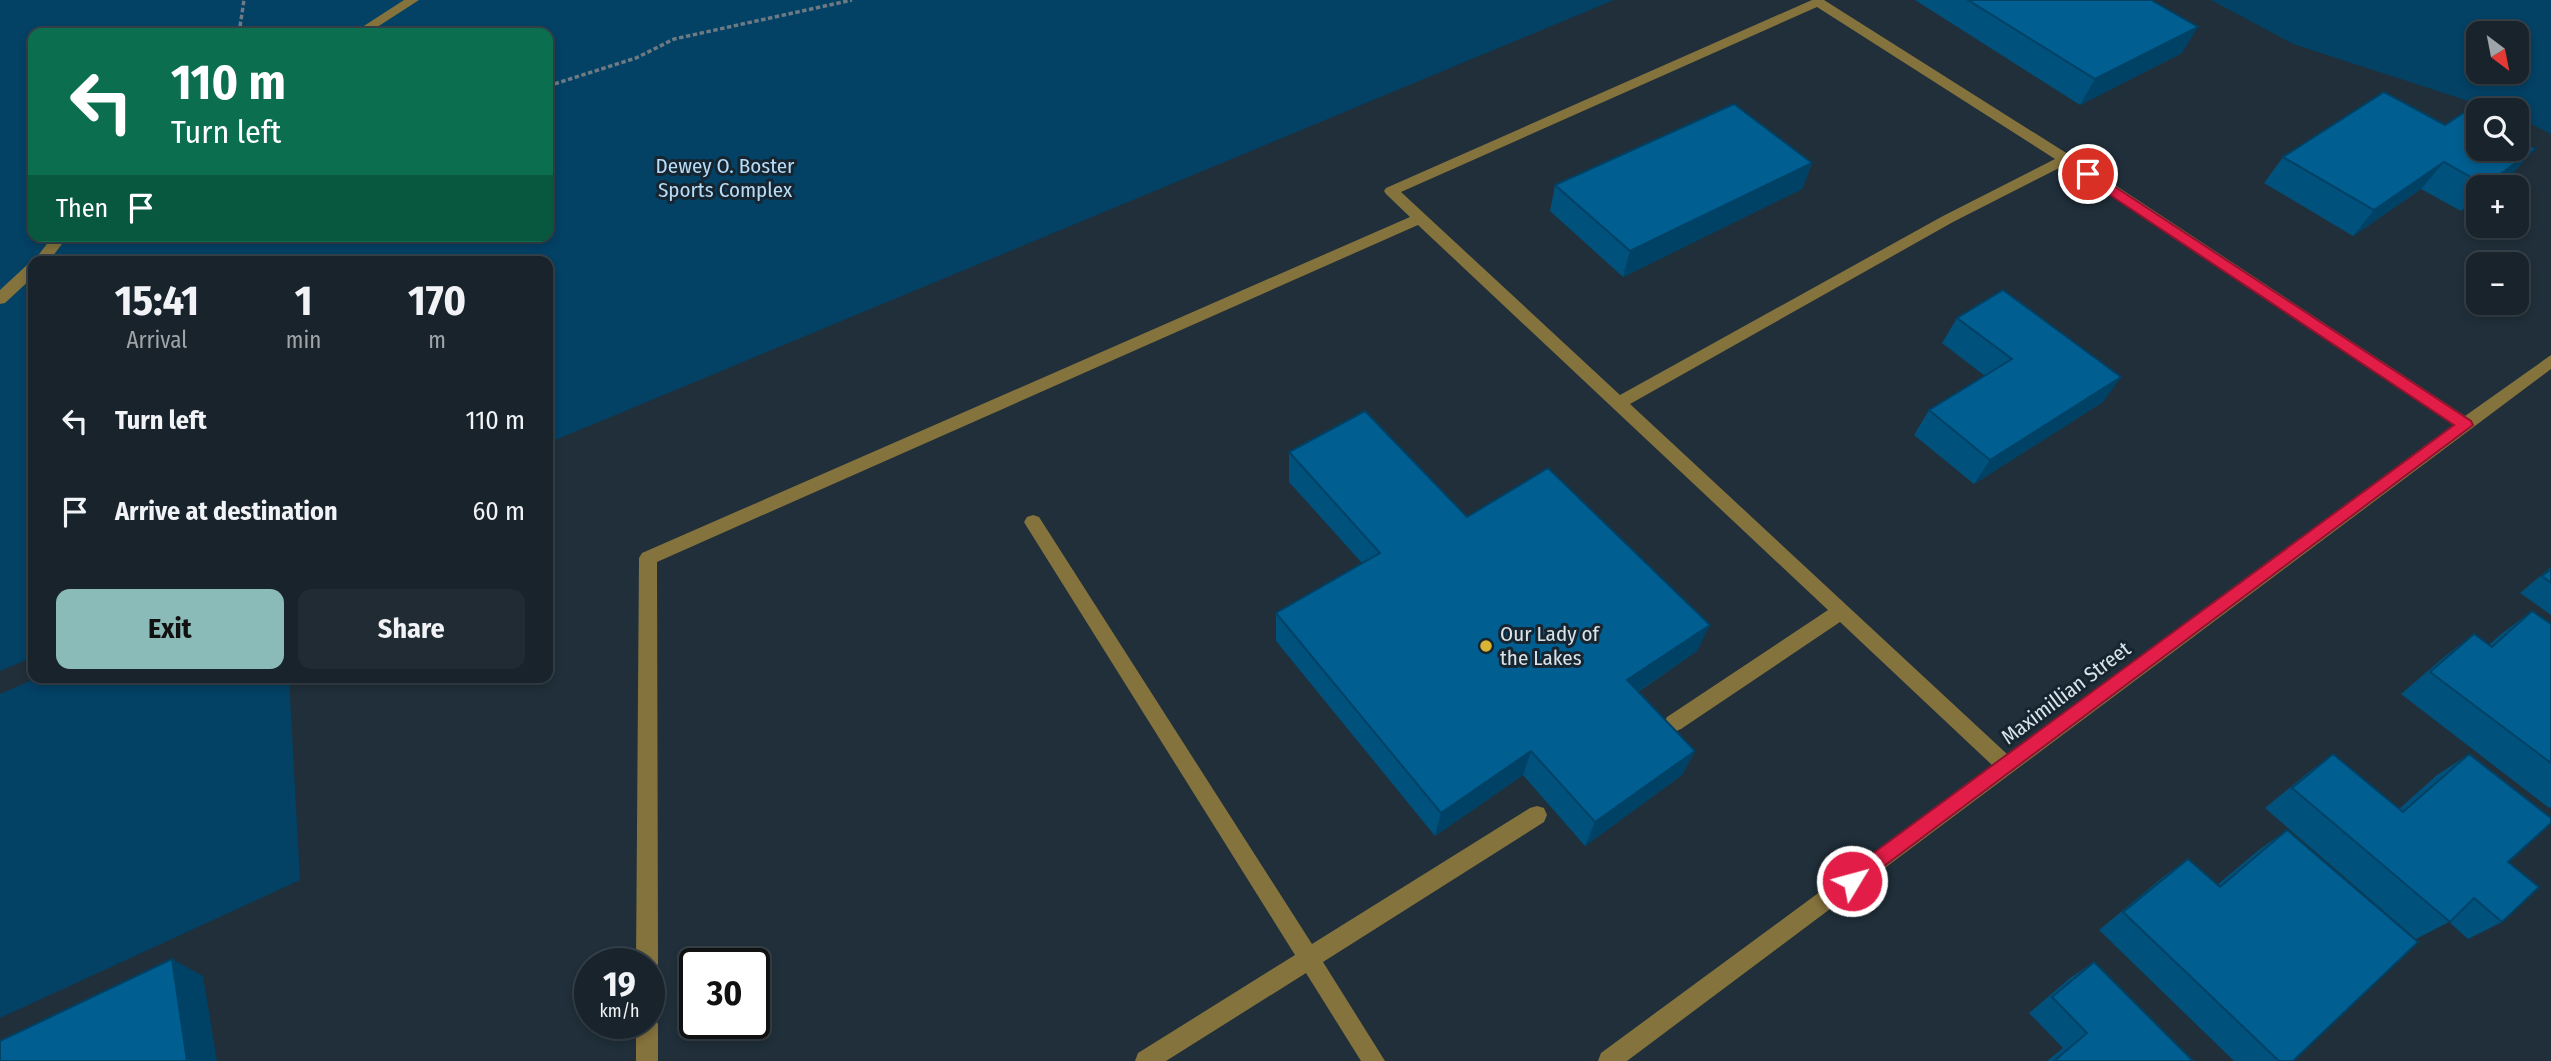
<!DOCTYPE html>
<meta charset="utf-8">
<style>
body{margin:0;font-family:"Fira Sans Condensed",sans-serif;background:#212b34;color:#f1f3f6;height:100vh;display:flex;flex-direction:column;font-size:26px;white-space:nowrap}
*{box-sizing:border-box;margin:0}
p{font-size:23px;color:#9fa4a9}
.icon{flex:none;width:38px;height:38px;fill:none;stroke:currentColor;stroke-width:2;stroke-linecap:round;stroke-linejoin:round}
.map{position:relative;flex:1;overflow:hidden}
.details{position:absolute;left:28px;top:256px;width:525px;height:427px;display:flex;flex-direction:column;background:#18232c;border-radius:14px;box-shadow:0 4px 10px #0003,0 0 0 2px #364048}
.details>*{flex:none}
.hud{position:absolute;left:28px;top:28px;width:525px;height:214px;border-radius:14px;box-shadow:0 4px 10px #0003,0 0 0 2px #364048;background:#0b6e4f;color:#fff;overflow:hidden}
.needle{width:46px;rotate:148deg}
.tools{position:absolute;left:2466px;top:21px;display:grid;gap:14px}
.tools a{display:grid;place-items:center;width:63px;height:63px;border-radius:14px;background:#18232c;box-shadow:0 4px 10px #0003,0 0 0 2px #364048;font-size:35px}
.speed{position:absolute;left:574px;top:948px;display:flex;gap:14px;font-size:35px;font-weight:700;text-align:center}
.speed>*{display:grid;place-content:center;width:91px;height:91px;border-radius:50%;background:#18232c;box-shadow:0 4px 10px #0003,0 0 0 2px #364048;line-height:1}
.speed small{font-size:18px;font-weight:400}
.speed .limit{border:4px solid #111;border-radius:10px;background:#fff;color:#111}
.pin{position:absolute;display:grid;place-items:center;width:60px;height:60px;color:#fff;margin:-30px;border:4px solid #fff;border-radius:50%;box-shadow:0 2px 7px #0007}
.me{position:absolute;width:77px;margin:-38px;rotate:53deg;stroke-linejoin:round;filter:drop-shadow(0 0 5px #0008)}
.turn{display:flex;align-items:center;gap:24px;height:147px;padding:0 28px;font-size:32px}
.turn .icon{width:91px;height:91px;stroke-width:2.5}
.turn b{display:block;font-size:49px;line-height:60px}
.then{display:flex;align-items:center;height:66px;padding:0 28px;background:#0003;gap:14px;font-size:26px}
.eta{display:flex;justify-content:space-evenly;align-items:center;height:119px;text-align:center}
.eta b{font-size:42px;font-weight:700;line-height:49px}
.cta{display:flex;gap:14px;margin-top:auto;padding:14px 28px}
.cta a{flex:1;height:80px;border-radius:14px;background:#8bbbb9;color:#111;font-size:28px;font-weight:700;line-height:80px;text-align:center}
.cta a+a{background:#212b34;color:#f1f3f6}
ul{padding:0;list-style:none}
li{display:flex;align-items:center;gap:21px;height:91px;padding:0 28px}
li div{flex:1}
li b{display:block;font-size:26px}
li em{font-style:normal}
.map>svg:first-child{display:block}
.green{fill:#034165;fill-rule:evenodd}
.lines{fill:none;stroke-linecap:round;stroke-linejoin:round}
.path{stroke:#6d7a83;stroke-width:3.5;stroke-dasharray:4.5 2.5;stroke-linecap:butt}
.minor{fill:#85733d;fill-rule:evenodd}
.wall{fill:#00517c}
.shaded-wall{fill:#004265}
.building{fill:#005e90;stroke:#004265;stroke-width:2}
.route{fill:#e11d48;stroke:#92132f;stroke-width:2}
.poi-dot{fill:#d9b334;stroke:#162530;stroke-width:2.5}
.labels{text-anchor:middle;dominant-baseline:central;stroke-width:6;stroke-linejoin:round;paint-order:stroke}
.park-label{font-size:21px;fill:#b7dcf8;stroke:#162530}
.poi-label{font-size:21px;fill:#d9e3ea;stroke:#162530;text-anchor:start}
.street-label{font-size:21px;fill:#d9e3ea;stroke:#162530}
</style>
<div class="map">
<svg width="2551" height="1061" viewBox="0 0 2551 1061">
<rect width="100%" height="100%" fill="#202f3a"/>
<g class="green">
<path d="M0 0H1614L548 443V261H33V657L0 671ZM33 33H548V236H33Z"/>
<path d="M2211 0H2551V134L2517 117 2516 110H2496L2293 44ZM2478 33H2516V72H2478Z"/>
<polygon points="39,677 289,677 300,880 0,1018 0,694"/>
</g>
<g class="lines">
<g class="path">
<polyline points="239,33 244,0"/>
<polyline points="548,86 636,58 674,39 852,0"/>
</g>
<g class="minor">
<polygon points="404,0 419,0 368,33 353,33"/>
<path d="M1812 0H1824L2071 156 2465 416 2551 355V369L1627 1061H1598L1601 1053 1992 765 1840 622 1681 729 1674 732 1667 729 1664 723 1667 717 1828 610 1418 225 657 562 658 964 655 972 649 974V964H636L639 558 642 553 1410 217 1386 194 1384 191 1386 188ZM1817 7 2055 159 1943 216 1620 395 1401 192ZM2065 165 2453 425 2007 754 1630 404 1953 222Z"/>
<polygon points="53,236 68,236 49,261 33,262"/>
<polygon points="33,263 33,277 5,303 0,304 0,290 28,264"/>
<polygon points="1033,515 1039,517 1312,944 1530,808 1537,806 1544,808 1547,815 1544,822 1323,962 1385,1061 1361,1061 1306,973 1166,1061 1135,1061 1138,1053 1295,955 1027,527 1024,522 1027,517"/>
<polygon points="649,1014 655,1016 658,1024 658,1061 636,1061 636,1024 649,1024"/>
</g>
</g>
<g class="wall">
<polygon points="1915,0 2151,0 2182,53 2080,105"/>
<polygon points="2445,125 2535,149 2511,175 2495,187 2478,187 2478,199 2461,211 2421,189 2353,236 2264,183 2283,157"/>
<polygon points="1812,163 1802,189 1623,277 1550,211 1555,185"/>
<polygon points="1957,318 2103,402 1974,484 1914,435 1929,410 1985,376 1942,343"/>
<polygon points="1289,452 1467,517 1697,651 1638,692 1695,751 1682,775 1585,846 1523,775 1435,836 1276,641 1276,613 1362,563 1289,482"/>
<polygon points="2551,567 2551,615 2520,593"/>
<polygon points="2532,611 2551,624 2551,807 2549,808 2401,694 2444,657 2474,634 2489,645 2501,634"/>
<polygon points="2333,754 2399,809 2437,775 2469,754 2508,862 2502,922 2468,939 2449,922 2416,939 2265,808 2305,775"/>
<polygon points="2287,830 2293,1061 2234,1061 2099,930 2163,877 2188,859 2217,885 2260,849"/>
<polygon points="2094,962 2193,1061 2047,1061 2063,1048 2029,1013 2070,978"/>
</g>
<g class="shaded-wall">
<polygon points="2198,27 2182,53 2080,105 2095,79"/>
<polygon points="2535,149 2511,175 2495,187 2483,187"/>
<polygon points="2444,162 2421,189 2353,236 2374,210"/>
<polygon points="1812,163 1802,189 1623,277 1630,251"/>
<polygon points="2478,193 2478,199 2461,211"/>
<polygon points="2121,377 2103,402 1974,484 1990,460"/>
<polygon points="1710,625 1697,651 1616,706 1627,680"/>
<polygon points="1531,751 1523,775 1435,836 1441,813"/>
<polygon points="1695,751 1682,775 1585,846 1595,822"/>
<polygon points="172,959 203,976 217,1061 187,1061"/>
</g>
<g class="building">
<polygon points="1968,0 2151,0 2198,27 2095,79"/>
<polygon points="2384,92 2445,125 2465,112 2478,119 2478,149 2516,149 2516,139 2535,149 2485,185 2444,162 2374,210 2283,157"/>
<polygon points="1734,104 1812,163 1630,251 1555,185"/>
<polygon points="2003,290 2121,377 1990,460 1929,410 2012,359 1957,318"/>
<polygon points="1365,411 1467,517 1548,468 1710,625 1627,680 1695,751 1595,822 1531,751 1441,813 1276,613 1380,553 1289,452"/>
<polygon points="2551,569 2551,583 2542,576"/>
<polygon points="2532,611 2551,624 2551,763 2430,672 2474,634 2492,647"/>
<polygon points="2333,754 2403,812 2469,754 2551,818 2551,823 2508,862 2539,887 2502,922 2474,898 2450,922 2292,788"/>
<polygon points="2287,830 2418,942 2293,1061 2279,1061 2123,912 2188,859 2220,887"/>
<polygon points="172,959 187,1061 0,1061 0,1041"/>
<polygon points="2094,962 2193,1061 2054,1061 2087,1033 2052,997"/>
</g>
<polygon class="route" points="2088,169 2471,421 2473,425 1852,890 1845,887 1843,881 1845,874 2454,425 2083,177 2083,171"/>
<circle class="poi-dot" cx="1486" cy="646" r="7"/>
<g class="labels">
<g class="park-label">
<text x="725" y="166">Dewey O. Boster<tspan x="725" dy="24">Sports Complex</tspan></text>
</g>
<g class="poi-label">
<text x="1500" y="634">Our Lady of<tspan x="1500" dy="24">the Lakes</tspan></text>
</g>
<g class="street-label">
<text transform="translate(2066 693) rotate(-37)">Maximillian Street</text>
</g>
</g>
</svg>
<div class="tools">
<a><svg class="needle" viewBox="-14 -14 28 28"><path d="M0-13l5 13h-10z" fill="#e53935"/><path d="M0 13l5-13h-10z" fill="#9fa4a9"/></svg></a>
<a><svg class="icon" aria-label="search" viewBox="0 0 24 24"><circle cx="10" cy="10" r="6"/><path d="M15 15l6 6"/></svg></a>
<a>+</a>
<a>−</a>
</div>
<div class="speed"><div>19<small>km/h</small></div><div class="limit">30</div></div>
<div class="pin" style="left:2088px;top:174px;background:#d93025"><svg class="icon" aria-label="arrive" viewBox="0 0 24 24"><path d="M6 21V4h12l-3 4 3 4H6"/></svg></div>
<svg class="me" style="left:1852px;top:881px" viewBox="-20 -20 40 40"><circle r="17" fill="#e11d48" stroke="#fff" stroke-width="3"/><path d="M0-11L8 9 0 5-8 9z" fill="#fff"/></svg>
<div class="hud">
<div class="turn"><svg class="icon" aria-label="left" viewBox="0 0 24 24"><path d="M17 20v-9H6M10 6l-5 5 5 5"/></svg><div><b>110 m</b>Turn left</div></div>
<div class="then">Then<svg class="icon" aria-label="arrive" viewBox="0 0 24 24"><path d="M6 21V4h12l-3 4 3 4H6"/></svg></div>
</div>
<section class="details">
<div class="eta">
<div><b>15:41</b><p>Arrival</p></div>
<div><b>1</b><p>min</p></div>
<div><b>170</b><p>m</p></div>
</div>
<ul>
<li><svg class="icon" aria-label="left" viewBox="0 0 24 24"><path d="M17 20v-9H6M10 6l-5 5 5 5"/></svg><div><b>Turn left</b></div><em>110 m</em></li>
<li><svg class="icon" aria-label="arrive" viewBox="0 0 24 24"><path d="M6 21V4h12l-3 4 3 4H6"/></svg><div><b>Arrive at destination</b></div><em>60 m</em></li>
</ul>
<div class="cta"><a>Exit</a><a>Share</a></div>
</section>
</div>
